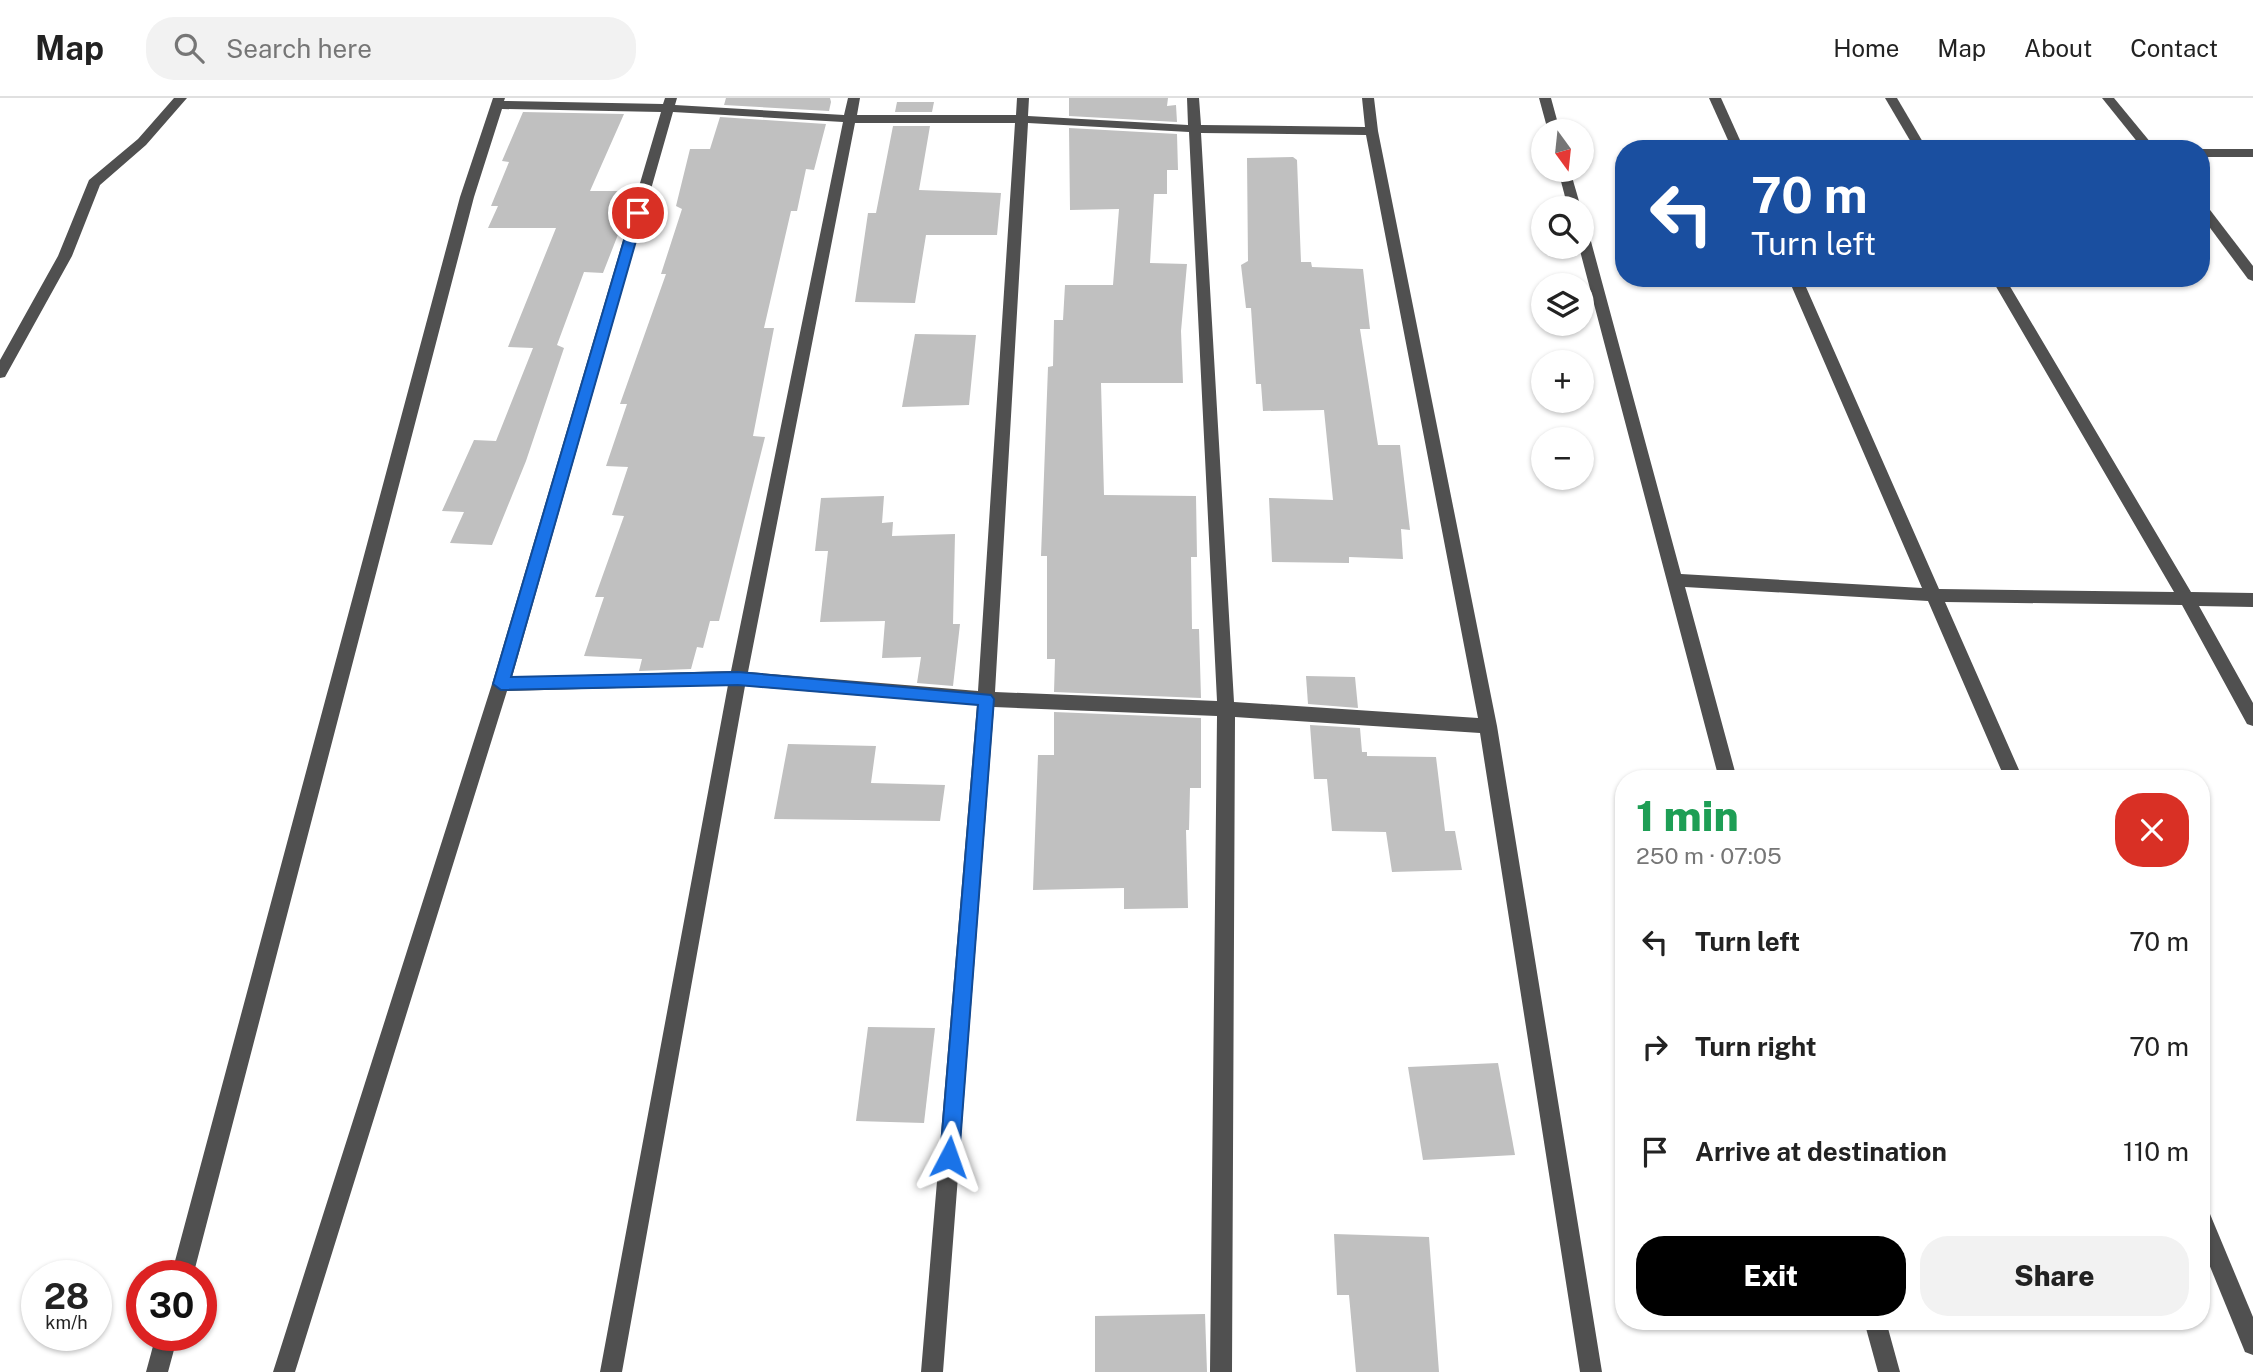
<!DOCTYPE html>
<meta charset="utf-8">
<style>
body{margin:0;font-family:"Public Sans",sans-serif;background:#f2f2f2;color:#222;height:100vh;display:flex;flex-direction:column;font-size:26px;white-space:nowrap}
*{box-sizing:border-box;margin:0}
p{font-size:23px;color:#767676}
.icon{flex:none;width:38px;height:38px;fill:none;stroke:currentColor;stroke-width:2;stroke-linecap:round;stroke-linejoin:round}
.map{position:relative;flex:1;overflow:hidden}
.details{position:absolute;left:1615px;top:672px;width:595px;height:560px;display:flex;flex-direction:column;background:#fff;border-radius:28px;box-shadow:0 2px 5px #0004}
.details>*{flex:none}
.banner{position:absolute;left:1615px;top:42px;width:595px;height:147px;border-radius:28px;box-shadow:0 2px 5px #0004;background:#1a4fa0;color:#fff;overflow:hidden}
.needle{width:46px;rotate:165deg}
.tools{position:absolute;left:1531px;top:21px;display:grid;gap:14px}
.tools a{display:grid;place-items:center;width:63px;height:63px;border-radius:50%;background:#fff;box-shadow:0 2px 5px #0004;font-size:35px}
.speed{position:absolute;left:21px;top:1162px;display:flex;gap:14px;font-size:35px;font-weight:700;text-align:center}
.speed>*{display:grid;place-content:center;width:91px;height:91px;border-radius:50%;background:#fff;box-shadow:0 2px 5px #0004;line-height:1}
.speed small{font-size:18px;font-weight:400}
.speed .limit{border:10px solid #d22;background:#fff;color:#111}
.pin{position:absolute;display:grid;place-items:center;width:60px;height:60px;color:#fff;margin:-30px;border:4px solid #fff;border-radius:50%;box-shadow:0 2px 7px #0007}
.me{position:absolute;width:77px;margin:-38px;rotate:4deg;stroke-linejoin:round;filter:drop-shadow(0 0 5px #0008)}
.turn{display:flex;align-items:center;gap:24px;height:147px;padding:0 21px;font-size:32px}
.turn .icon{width:91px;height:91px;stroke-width:2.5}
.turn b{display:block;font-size:49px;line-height:60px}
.round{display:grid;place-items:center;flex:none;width:74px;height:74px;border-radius:28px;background:#f2f2f2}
.headline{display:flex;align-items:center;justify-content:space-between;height:119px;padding:0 21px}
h1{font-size:42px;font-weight:800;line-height:52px;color:#1e9e55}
.button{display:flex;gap:14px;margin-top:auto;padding:14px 21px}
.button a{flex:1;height:80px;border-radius:28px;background:#000;color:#fff;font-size:28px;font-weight:800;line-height:80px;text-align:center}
.button a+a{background:#f2f2f2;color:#222}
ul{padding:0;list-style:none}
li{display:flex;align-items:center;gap:21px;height:105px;padding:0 21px}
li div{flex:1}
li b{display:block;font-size:26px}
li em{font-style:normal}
header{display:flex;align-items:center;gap:42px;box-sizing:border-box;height:98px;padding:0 35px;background:#fff;border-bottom:2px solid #e0e0e0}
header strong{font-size:33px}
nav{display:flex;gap:38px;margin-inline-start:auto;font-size:24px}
.search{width:490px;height:63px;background:#f2f2f2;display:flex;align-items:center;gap:18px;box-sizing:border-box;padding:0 24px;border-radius:28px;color:#767676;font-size:26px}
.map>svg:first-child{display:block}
.building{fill:#c0c0c0}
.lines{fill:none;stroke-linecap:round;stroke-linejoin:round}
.minor{fill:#505050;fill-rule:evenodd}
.route{fill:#1a73e8;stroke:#114b97;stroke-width:2}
</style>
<header>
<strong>Map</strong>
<div class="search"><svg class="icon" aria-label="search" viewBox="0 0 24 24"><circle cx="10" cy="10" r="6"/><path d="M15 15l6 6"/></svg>Search here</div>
<nav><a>Home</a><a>Map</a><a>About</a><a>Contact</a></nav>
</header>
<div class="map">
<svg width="2253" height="1274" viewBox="0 0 2253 1274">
<rect width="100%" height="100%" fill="#fff"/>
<g class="building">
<polygon points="726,0 830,0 831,4 829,13 724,7"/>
<polygon points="1069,0 1168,0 1167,8 1176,7 1177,24 1069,18"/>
<polygon points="897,4 934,4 932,14 895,14"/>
<polygon points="523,14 624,16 590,93 635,93 603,175 584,174 557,247 564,250 526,363 492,447 450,445 464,414 442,413 474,342 496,343 533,250 508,249 556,130 488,130 498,108 491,108 509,64 502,63"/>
<polygon points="720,19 826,26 814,72 806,71 797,113 791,113 764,230 774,230 753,338 765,339 719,523 710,523 703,550 697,549 691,571 639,573 642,561 584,558 604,499 595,499 624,418 612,417 628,369 606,368 627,306 620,306 666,176 661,176 682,111 676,108 690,51 710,51"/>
<polygon points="893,28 930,28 919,92 1001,95 997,137 926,137 915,205 855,204 868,115 876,115"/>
<polygon points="1069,30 1177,36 1178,72 1167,72 1167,96 1154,96 1150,165 1187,166 1181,233 1183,285 1101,285 1104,397 1196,398 1197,459 1191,459 1192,531 1199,531 1201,600 1054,594 1055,561 1047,561 1047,458 1041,458 1048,269 1053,268 1054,222 1063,222 1065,187 1113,187 1119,111 1070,112"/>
<polygon points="1293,59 1297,62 1301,164 1311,164 1312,169 1363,171 1370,231 1360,231 1378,347 1400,347 1410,432 1401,431 1403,461 1349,459 1349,465 1272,464 1269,400 1333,402 1324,312 1263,313 1261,286 1256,286 1251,210 1246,210 1241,167 1248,163 1247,60"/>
<polygon points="915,236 976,237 969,307 902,309"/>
<polygon points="884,398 882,425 893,424 892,438 955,436 953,526 960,526 953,588 917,585 921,559 882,560 885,523 820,524 828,453 815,453 821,400"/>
<polygon points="1306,578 1355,579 1358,610 1308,606"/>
<polygon points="1054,614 1201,620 1201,690 1190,690 1189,732 1186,732 1188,810 1124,811 1124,790 1033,792 1038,657 1054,657"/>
<polygon points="1310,627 1360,630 1362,654 1367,654 1367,658 1436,659 1445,733 1455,733 1462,772 1392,774 1386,734 1332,733 1327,681 1314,681"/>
<polygon points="788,646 876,648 871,685 945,687 940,723 774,721"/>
<polygon points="868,929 935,930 924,1025 856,1023"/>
<polygon points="1498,965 1515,1057 1423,1062 1408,969"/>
<polygon points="1334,1136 1429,1139 1439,1274 1356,1274 1349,1197 1337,1197"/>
<polygon points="1205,1216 1207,1274 1095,1274 1095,1218"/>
</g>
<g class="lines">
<g class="minor">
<polygon points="174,0 187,0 146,47 100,87 72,158 5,279 0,280 0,262 58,158 89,82 138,41"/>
<path d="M493 0H505L504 3 663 6 665 0H677L675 7 844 17 848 0H860L857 17H1016L1017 0H1029L1028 18 1188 27 1187 0H1199L1201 27 1365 29 1362 0H1374L1378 33 1497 628 1602 1274H1580L1480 635 1235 619 1232 1274H1210L1217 618 994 609 943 1274H921L977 607 745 588 622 1274H600L728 587 507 593 295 1274H273L492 586 661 14 502 11 474 99 193 1178H171L460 99ZM673 14 843 24 731 573 512 579ZM855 25H1015L978 593 748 574ZM1028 25 1189 34 1217 603 995 594ZM1201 35 1366 37 1478 620 1234 604Z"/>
<polygon points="1539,0 1551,0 1560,33 1548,33"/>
<polygon points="1709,0 1721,0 1744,51 1732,51"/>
<polygon points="1885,0 1897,0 1927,51 1915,51"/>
<polygon points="2102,0 2114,0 2156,51 2143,51"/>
<rect x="2202" y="51" width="51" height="8"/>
<polygon points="1558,72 1570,72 1581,110 1568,110"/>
<polygon points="2202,107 2207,108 2253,168 2253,183 2248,181 2202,119"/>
<polygon points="1582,132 1589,136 1681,476 1922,490 1788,180 1802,180 1939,491 2174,494 1991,180 2005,180 2191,494 2253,495 2253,509 2199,508 2253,605 2253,628 2247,626 2182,507 1945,504 2023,681 2005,681 1928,503 1685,489 1737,681 1719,681 1579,149 1582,149"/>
<polygon points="2202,1113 2210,1116 2253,1219 2253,1257 2245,1254 2202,1149"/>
<polygon points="1864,1223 1886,1223 1900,1274 1878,1274"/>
<polygon points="156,1237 178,1237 168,1274 146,1274"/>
</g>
</g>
<polygon class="route" points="638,111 644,115 511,579 738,574 991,597 994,601 959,1059 956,1066 949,1068 943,1066 940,1059 978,607 738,587 501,592 493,586 632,115"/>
</svg>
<div class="tools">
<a><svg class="needle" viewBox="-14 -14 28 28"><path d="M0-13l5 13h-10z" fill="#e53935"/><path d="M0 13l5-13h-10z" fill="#767676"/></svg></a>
<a><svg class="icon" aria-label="search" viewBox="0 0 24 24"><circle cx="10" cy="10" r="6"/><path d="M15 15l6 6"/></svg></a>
<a><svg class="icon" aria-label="layers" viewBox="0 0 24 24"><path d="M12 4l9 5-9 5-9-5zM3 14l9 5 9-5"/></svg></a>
<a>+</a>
<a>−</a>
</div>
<div class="speed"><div>28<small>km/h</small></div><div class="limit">30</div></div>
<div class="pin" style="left:638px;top:115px;background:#d93025"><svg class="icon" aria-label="arrive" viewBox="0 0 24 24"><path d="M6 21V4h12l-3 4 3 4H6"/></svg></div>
<svg class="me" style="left:949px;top:1059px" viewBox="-20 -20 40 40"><path d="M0-17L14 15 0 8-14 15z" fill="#1a73e8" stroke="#fff" stroke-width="4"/></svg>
<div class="banner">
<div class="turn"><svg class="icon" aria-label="left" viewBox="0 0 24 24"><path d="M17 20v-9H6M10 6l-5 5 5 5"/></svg><div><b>70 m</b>Turn left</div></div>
</div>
<section class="details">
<div class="headline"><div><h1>1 min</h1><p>250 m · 07:05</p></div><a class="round" style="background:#d93025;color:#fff"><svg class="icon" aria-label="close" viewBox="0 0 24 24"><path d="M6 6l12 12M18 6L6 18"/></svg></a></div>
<ul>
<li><svg class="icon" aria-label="left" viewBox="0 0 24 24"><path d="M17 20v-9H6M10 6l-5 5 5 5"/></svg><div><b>Turn left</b></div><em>70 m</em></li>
<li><svg class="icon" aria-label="right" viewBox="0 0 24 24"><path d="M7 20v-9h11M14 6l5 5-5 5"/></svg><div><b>Turn right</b></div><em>70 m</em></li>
<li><svg class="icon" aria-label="arrive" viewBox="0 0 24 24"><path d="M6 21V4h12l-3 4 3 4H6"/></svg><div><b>Arrive at destination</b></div><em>110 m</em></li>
</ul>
<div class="button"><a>Exit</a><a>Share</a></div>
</section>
</div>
